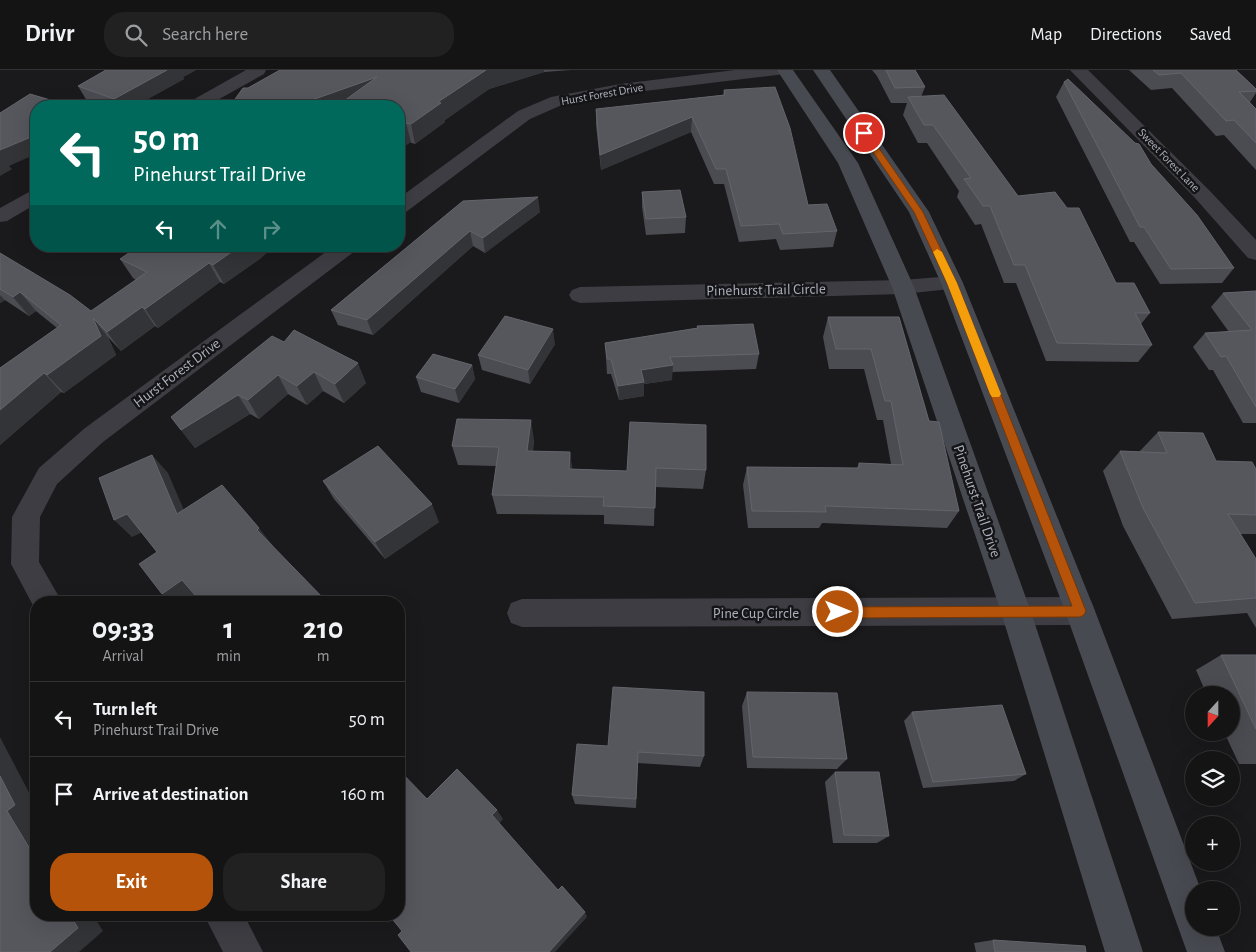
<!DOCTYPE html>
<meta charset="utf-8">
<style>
body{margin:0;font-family:"Alegreya Sans",sans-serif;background:#212122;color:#f1f3f6;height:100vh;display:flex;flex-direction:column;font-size:19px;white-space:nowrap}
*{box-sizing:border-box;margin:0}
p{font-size:16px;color:#9d9ea0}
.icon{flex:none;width:28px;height:28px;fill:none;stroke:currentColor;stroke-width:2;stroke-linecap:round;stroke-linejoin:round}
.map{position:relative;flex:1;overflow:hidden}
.side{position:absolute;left:30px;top:526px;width:375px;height:325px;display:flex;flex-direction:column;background:#141415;border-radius:20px;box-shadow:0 5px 20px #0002,0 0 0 1px #333334}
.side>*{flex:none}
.guide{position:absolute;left:30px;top:30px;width:375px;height:152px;border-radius:20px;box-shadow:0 5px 20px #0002,0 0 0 1px #333334;background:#00695c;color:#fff;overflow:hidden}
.needle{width:32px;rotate:201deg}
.controls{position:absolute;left:1185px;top:616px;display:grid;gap:10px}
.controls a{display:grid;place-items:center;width:55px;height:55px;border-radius:50%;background:#141415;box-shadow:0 5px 20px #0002,0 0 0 1px #333334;font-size:25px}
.pin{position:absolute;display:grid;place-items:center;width:42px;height:42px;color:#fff;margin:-21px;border:2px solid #fff;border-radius:50%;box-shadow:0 1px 5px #0007}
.me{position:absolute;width:55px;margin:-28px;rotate:90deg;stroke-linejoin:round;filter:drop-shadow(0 0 4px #0008)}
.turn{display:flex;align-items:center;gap:18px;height:105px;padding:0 20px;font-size:22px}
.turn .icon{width:65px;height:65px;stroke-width:2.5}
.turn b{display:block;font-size:35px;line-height:42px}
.lanes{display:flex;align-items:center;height:48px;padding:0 20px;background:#0003;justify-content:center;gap:25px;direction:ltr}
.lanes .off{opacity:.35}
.eta{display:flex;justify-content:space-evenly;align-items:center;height:85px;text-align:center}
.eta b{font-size:30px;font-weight:600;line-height:35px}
.cta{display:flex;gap:10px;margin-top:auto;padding:10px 20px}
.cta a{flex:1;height:58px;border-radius:20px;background:#b45309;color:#fff;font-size:20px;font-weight:600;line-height:58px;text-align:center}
.cta a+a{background:#212122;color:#f1f3f6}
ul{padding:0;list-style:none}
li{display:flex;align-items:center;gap:15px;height:75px;padding:0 20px;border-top:1px solid #333334}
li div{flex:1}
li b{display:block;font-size:19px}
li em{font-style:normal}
header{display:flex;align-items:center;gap:30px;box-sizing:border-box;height:70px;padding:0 25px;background:#141415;border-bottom:1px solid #333334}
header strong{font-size:24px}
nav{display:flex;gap:28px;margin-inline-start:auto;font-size:18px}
.search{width:350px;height:45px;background:#212122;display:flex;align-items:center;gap:12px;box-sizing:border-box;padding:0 18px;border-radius:20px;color:#9d9ea0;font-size:19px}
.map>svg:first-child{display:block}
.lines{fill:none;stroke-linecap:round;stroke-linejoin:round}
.street{fill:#3d3d43;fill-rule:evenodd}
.secondary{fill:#484a51;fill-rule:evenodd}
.wall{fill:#4b4c51}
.shaded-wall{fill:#333437}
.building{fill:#56575d;stroke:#63656c}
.route{fill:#b45309;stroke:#753606}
.slow{fill:#f59e0b}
.labels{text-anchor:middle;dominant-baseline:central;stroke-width:5;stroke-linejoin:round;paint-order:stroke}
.far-street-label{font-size:12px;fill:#acb0bc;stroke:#151517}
.street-label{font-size:15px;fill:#acb0bc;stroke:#151517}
</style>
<header>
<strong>Drivr</strong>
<div class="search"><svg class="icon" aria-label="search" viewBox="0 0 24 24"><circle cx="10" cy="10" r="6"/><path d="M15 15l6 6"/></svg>Search here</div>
<nav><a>Map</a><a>Directions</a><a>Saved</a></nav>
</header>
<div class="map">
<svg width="1256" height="882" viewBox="0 0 1256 882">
<rect width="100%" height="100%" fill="#1a1a1c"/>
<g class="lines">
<g class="street">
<polygon points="246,0 266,0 264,4 207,36 186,36 189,32"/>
<polygon points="735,0 785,0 783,4 777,5 620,24 562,35 530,49 406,142 399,144 399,128 518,41 551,27 620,14"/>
<polygon points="1070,0 1088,0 1209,120 1256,170 1256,190 1248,188 1195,128"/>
<polygon points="36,120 36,134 7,151 0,152 0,138 29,122"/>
<polygon points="334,176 358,176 355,181 103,372 57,414 40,447 39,492 62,532 36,532 36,541 11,494 12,447 39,398 85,358"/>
<polygon points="952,206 960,208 963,213 960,218 903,224 580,233 572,230 569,225 572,220 580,217 903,210"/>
<polygon points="1080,527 1091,531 1095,541 1091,551 1080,555 522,557 511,553 507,543 511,533 522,529"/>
<polygon points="204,845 244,845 263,882 223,882"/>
</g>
<g class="secondary">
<polygon points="777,0 793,0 858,93 914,217 1031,542 1143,882 1105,882 1001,542 892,217 838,93"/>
<polygon points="813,0 830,0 929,142 963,213 1095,541 1201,820 1194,820 1194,858 1216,858 1225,882 1187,882 1065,541 941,213 909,142"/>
</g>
</g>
<g class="wall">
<polygon points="106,0 196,0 183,7 184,9 135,36 102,36 87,31 78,16"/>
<polygon points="280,0 571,0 544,2 489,19 445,50 445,52 415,74 248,18"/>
<polygon points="872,0 915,0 925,17 921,27 1018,126 1150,243 1141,254 1152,275 1138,292 1046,291 1016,213 1004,213 981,154 975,155 957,127 959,121 927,73 918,73 903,45 907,33 891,33 877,6"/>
<polygon points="1129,0 1236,0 1256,19 1256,23 1250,32 1256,39 1256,100 1224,65 1216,66 1172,18 1151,20"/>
<polygon points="1064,12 1151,94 1234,198 1222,213 1160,214 1134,172 1130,172 1056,27"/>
<polygon points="724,20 808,135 837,161 833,177 780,180 776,169 739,172 724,114 714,114 691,62 601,100 596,55 596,39 723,25"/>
<polygon points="642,122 686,147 685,163 646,165 642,137"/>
<polygon points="463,131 540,142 485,183 473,176 373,265 338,255 331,240"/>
<polygon points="0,183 91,241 136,210 133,208 120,189 261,188 224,214 220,212 158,258 155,256 121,281 108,267 116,285 64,323 61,322 0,375 0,298 57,258 36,241 29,246 5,230 0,233"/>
<polygon points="1256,221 1256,353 1243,353 1213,300 1209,300 1193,277 1205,263 1229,262 1211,237 1223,223"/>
<polygon points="828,247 899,247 929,351 959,441 947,458 822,453 819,458 748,458 743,415 747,397 857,398 859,393 891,394 883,350 877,350 864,299 829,299 823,267"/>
<polygon points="697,256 759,284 756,299 672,302 672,310 644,314 644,326 619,330 611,304 607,304 605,273 697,258"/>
<polygon points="284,272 366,313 344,333 323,321 307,335 288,324 259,349 250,344 195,378 181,360"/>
<polygon points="555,274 530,314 482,300 478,285"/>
<polygon points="472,295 475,309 459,333 421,322 416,307"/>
<polygon points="630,352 706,400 703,419 655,417 654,456 604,454 604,445 497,444 492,425 496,396 458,395 452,376 534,370 533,381 570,382 572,399 627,401"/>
<polygon points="1158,362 1216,391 1256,399 1256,464 1240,464 1256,489 1256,558 1247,543 1172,549 1123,456 1103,401 1120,381 1139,382"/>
<polygon points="323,411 439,452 385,489 334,429"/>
<polygon points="1221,585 1256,585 1256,694 1239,694 1224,662 1231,662 1231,625 1207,625 1196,600"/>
<polygon points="747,622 847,689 837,699 747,698 742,636"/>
<polygon points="912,642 1026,704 1014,711 923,718 904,651"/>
<polygon points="608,676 704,686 700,697 638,693 636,738 575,734 572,725"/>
<polygon points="835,702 889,766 877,773 833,773 825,712"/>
<polygon points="993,870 1086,882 976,882 974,873"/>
</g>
<g class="shaded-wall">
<polygon points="167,0 196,0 183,7 184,9 135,36 118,36 114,29"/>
<polygon points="486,0 544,0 544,2 489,19 445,50 445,52 415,74 411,54 438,32"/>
<polygon points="377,7 355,36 295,36"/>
<polygon points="692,47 691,62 601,100 600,85"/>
<polygon points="406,53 411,72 399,80 399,57"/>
<polygon points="36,65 36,84 9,96 12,99 0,106 0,80"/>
<polygon points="538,127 540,142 485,183 483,168"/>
<polygon points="470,161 473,176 373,265 367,250"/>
<polygon points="240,176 275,176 261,188 224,214 213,195"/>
<polygon points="209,193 220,212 158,258 145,239"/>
<polygon points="20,222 36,241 29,246 13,227"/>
<polygon points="0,225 5,230 0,233"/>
<polygon points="142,237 155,256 121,281 107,262"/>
<polygon points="93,248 108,267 116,285 64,323 47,305"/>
<polygon points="553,259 555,274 530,314 528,300"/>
<polygon points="358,293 366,313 344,333 335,314"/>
<polygon points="472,295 475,309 459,333 455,319"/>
<polygon points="673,295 672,310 644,314 644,326 619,330 618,316 641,300"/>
<polygon points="314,302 323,321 307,335 297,316"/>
<polygon points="44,303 61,322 0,375 0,340"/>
<polygon points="278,305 288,324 259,349 248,330"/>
<polygon points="238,325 250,344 195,378 181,360"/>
<polygon points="531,350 534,370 530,401 527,381"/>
<polygon points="570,382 572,402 569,399"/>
<polygon points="152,385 168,403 193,461 177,444"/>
<polygon points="432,434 439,452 385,489 375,472"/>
<polygon points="127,444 145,461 132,467 114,450"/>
<polygon points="259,458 273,476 270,477 257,460"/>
<polygon points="182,510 199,526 189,532 172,532 162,524"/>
<polygon points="0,667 36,736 36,745 32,748 36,754 36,789 7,741 0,706"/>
<polygon points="497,740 503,749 499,754 492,745"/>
<polygon points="585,842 587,847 555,882 549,882"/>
<polygon points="70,845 93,845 103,861 79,882 50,882"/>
</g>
<g class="building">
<polygon points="106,0 167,0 114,29 78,16"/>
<polygon points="280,0 486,0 438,32 441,33 411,54 406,53 399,57 399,36 337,36 377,7 295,36 230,36 243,18 248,18"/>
<polygon points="886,0 915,0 925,17 895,18"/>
<polygon points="1153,0 1236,0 1256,19 1256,21 1239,22 1256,39 1256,73 1234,50 1226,51 1181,3 1159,5"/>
<polygon points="1068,9 1135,73 1139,74 1151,94 1197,145 1234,198 1171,199 1144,157 1140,157 1064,12"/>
<polygon points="775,17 790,58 808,135 827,134 837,161 783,164 779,154 741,156 726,99 716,99 692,47 600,85 596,39 725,25 724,20"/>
<polygon points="30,24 71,36 36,36 36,65 0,80 0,43"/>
<polygon points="944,25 1018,126 1055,122 1067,138 1079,138 1116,213 1134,213 1150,243 1135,243 1152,275 1057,273 1025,195 1014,195 990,136 983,136 964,109 971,108 933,55 924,55 908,27"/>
<polygon points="680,120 686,147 646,149 642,122"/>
<polygon points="538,127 483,168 470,161 367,250 331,240 463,131"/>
<polygon points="139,176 240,176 213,195 209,193 145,239 142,237 107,262 93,248 101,266 47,305 44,303 0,340 0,298 61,255 20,222 13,227 0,219 0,183 70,225 91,241 147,202 120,189"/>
<polygon points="1256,221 1256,337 1226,286 1221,287 1205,263 1252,260 1223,223"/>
<polygon points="505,246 553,259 528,300 478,285"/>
<polygon points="828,247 899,247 929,351 939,352 959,441 825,436 826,442 752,441 747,397 859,398 859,393 903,395 891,331 885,331 871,279 836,279"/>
<polygon points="753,254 759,284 670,287 673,295 641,300 644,312 618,316 611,289 607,289 605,273 698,258 697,256"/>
<polygon points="294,260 358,293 335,314 314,302 297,316 278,305 248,330 238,325 181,360 171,347 272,266 284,272"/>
<polygon points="433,284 472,295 455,319 416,307"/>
<polygon points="457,349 531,350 527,381 570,382 569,399 627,401 630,352 706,355 706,400 656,398 655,438 603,436 604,427 492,425 499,377 452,376"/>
<polygon points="1158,362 1203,363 1216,391 1252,392 1256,399 1256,445 1228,444 1256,489 1256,528 1195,533 1143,438 1120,381 1167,383"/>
<polygon points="378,376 432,434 375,472 323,411"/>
<polygon points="152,385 177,444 222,415 259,458 257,460 327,532 201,532 182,510 162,524 139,494 157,482 127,444 114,450 99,408"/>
<polygon points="1221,585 1256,585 1256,659"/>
<polygon points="613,617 704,622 704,686 638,682 636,729 572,725 577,674 608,676"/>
<polygon points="747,622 837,623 847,689 753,687"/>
<polygon points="1002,635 1026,704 933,712 912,642"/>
<polygon points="457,699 497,740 492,745 558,820 562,816 585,842 549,882 411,882 398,865 402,861 389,845 399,845 399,700 427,729"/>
<polygon points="835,702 879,702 889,766 844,765"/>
<polygon points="0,706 15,735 7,741 36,789 36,845 70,845 78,858 50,882 0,882"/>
<polygon points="993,870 1085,876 1086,882 995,882"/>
</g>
<polygon class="route" points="861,61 867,61 923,142 957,213 1086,541 1084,545 1080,547 838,548 834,546 832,542 834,539 838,537 1072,536 947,213 914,142 860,63"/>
<polygon class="slow" points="937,179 942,182 957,213 1001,324 999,327 992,327 990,324 947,213 933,182"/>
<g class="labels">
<g class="far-street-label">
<text transform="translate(602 24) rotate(-10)">Hurst Forest Drive</text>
<text transform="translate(1169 90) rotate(46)">Sweet Forest Lane</text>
</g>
<g class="street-label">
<text transform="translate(766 220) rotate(-1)">Pinehurst Trail Circle</text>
<text transform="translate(177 303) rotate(-37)">Hurst Forest Drive</text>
<text transform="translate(977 431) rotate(71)">Pinehurst Trail Drive</text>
<text x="756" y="543">Pine Cup Circle</text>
</g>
</g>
</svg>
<div class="controls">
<a><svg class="needle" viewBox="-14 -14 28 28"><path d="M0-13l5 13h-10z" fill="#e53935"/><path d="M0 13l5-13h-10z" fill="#9d9ea0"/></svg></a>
<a><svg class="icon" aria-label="layers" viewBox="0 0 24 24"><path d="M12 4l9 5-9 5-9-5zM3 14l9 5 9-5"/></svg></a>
<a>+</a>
<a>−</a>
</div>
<div class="pin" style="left:864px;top:63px;background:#d93025"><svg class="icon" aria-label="arrive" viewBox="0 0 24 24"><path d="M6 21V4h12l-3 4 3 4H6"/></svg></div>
<svg class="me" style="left:838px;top:542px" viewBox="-20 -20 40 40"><circle r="17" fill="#b45309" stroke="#fff" stroke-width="3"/><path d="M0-11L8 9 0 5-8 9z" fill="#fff"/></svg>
<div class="guide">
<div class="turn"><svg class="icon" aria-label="left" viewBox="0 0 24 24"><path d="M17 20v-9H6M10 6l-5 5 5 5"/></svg><div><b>50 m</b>Pinehurst Trail Drive</div></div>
<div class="lanes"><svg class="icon" aria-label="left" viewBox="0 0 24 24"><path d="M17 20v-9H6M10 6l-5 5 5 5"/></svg><svg class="icon off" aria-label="ahead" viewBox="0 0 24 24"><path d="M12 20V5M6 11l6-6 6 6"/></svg><svg class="icon off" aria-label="right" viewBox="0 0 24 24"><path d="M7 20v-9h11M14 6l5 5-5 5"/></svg></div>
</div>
<section class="side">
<div class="eta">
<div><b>09:33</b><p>Arrival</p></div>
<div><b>1</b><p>min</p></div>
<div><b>210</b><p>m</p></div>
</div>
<ul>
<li><svg class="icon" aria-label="left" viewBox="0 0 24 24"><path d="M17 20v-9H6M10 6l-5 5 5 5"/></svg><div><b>Turn left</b><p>Pinehurst Trail Drive</p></div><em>50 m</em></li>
<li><svg class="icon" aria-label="arrive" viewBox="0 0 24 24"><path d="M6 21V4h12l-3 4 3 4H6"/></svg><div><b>Arrive at destination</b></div><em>160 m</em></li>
</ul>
<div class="cta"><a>Exit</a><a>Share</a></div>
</section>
</div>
